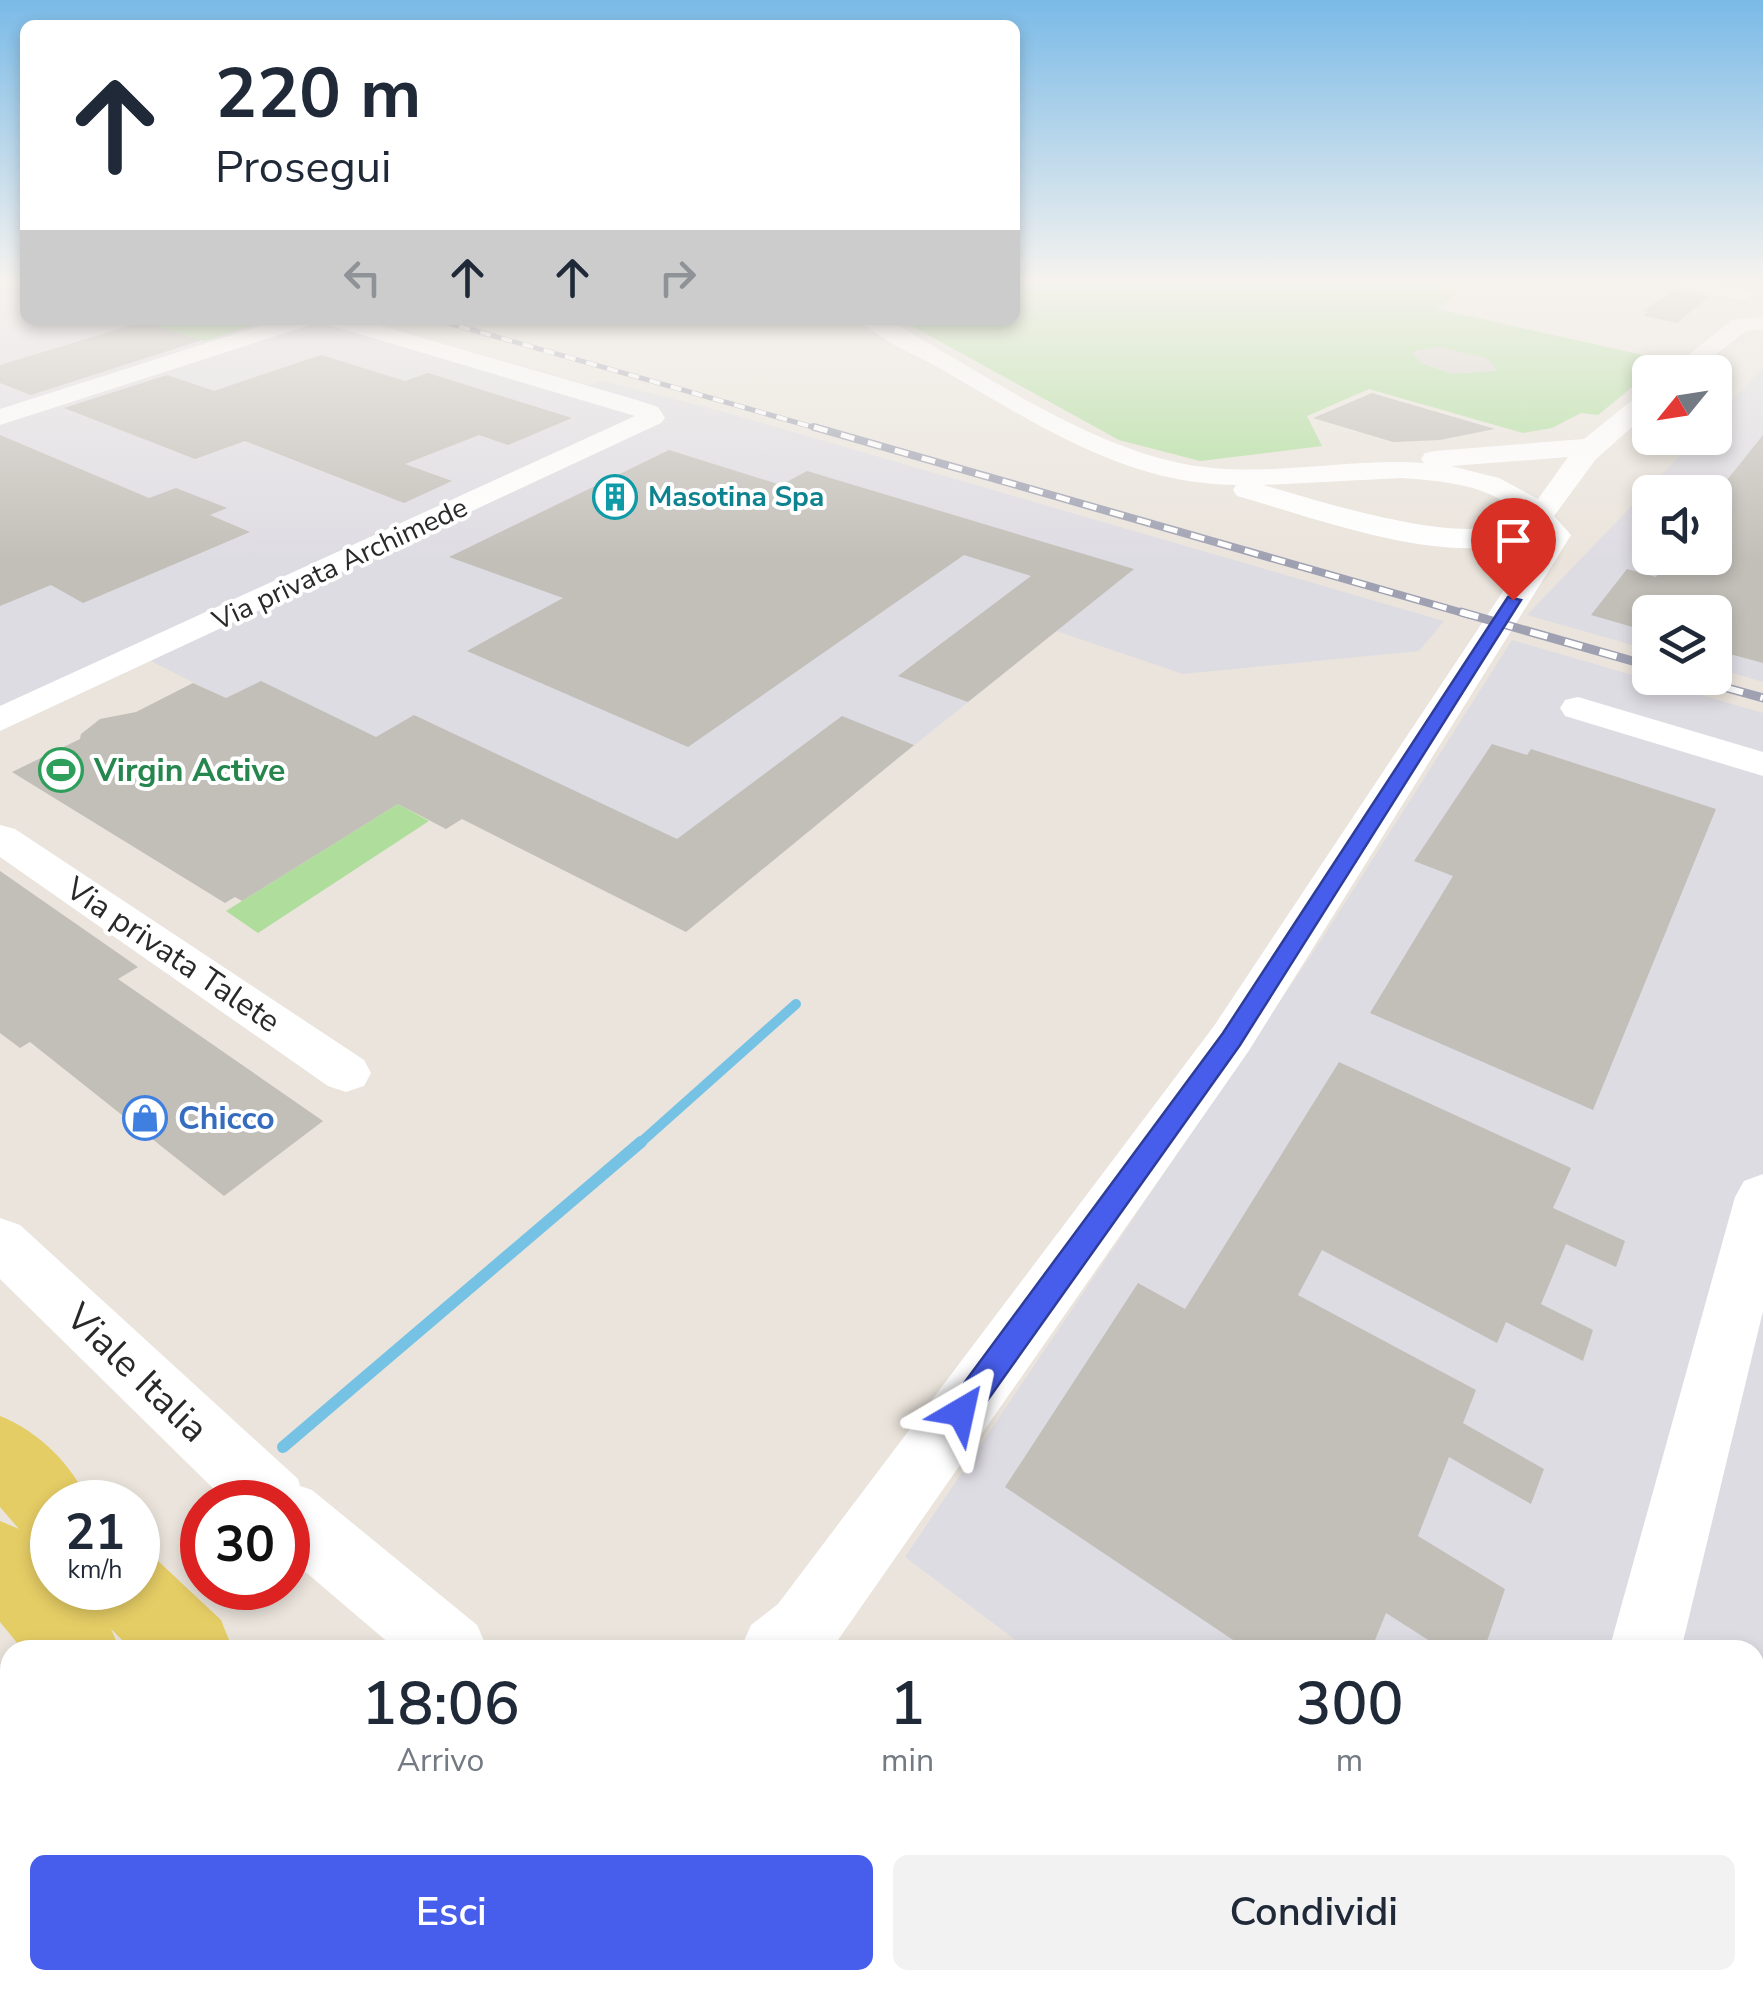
<!DOCTYPE html>
<html lang="it">
<style>
body{margin:0;font-family:"Nunito Sans",sans-serif;background:#f2f2f3;color:#1f2937;height:100vh;display:flex;flex-direction:column;font-size:38px;white-space:nowrap}
*{box-sizing:border-box;margin:0}
p{font-size:32px;color:#747a83}
.icon{flex:none;width:55px;height:55px;fill:none;stroke:currentColor;stroke-width:2;stroke-linecap:round;stroke-linejoin:round}
.map{position:relative;flex:1;overflow:hidden}
.panel{position:absolute;left:0px;top:1640px;width:1765px;height:350px;display:flex;flex-direction:column;background:#fff;border-radius:30px 30px 0 0;box-shadow:0 5px 15px #0003}
.panel>*{flex:none}
.banner{position:absolute;left:20px;top:20px;width:1000px;height:305px;border-radius:15px;box-shadow:0 5px 15px #0003;background:#fff;color:#1f2937;overflow:hidden}
.needle{width:65px;rotate:240deg}
.buttons{position:absolute;left:1632px;top:355px;display:grid;gap:20px}
.buttons a{display:grid;place-items:center;width:100px;height:100px;border-radius:15px;background:#fff;box-shadow:0 5px 15px #0003;font-size:50px}
.speed{position:absolute;left:30px;top:1480px;display:flex;gap:20px;font-size:50px;font-weight:700;text-align:center}
.speed>*{display:grid;place-content:center;width:130px;height:130px;border-radius:50%;background:#fff;box-shadow:0 5px 15px #0003;line-height:1}
.speed small{font-size:25px;font-weight:400}
.speed .limit{border:15px solid #d22;background:#fff;color:#111}
.pin{position:absolute;display:grid;place-items:center;width:85px;height:85px;color:#fff;margin:-102px -42px;border-radius:50% 50% 50% 0;rotate:-45deg;box-shadow:0 0 10px #0007}
.pin .icon{rotate:45deg}
.me{position:absolute;width:110px;margin:-55px;rotate:36deg;stroke-linejoin:round;filter:drop-shadow(0 0 8px #0008)}
.turn{display:flex;align-items:center;gap:35px;height:210px;padding:0 30px;font-size:45px}
.turn .icon{width:130px;height:130px;stroke-width:2.5}
.turn b{display:block;font-size:70px;line-height:85px}
.lanes{display:flex;align-items:center;height:95px;padding:0 30px;background:#0003;justify-content:center;gap:50px;direction:ltr}
.lanes .off{opacity:.35}
.eta{display:flex;justify-content:space-evenly;align-items:center;height:170px;text-align:center}
.eta b{font-size:60px;font-weight:600;line-height:70px}
.primary-button{display:flex;gap:20px;margin-top:auto;padding:20px 30px}
.primary-button a{flex:1;height:115px;border-radius:15px;background:#475eec;color:#fff;font-size:40px;font-weight:600;line-height:115px;text-align:center}
.primary-button a+a{background:#f2f2f3;color:#1f2937}
.map>svg:first-child{display:block}
.industrial{fill:#dedce3;fill-rule:evenodd}
.green{fill:#afdd9c}
.plaza{fill:#d7d3ce}
.lines{fill:none;stroke-linecap:round;stroke-linejoin:round}
.stream-far1{stroke:#76c2e5;stroke-width:10}
.stream{stroke:#76c2e5;stroke-width:12}
.building{fill:#c2beb8}
.minor{fill:#fff;fill-rule:evenodd}
.major{fill:#e5cd65;fill-rule:evenodd}
.rail-far2-casing{stroke:#9fa1b2;stroke-width:5}
.rail-far1-casing{stroke:#9fa1b2;stroke-width:8}
.rail-casing{stroke:#9fa1b2;stroke-width:9}
.rail-far2{stroke:#fff;stroke-width:4;stroke-dasharray:11;stroke-linecap:butt}
.rail-far1{stroke:#fff;stroke-width:5;stroke-dasharray:14;stroke-linecap:butt}
.rail{stroke:#fff;stroke-width:6;stroke-dasharray:18;stroke-linecap:butt}
.route{fill:#475eec;stroke:#2e3d99;stroke-width:2.5}
.labels{text-anchor:middle;dominant-baseline:central;stroke-width:8;stroke-linejoin:round;paint-order:stroke}
.far-culture-label{font-size:28px;font-weight:bold;fill:#0d838f;stroke:#fff;text-anchor:start}
.far-street-label{font-size:28px;fill:#292929;stroke:#fff}
.leisure-label{font-size:32px;font-weight:bold;fill:#27864d;stroke:#fff;text-anchor:start}
.street-label{font-size:32px;fill:#292929;stroke:#fff}
.shop-label{font-size:32px;font-weight:bold;fill:#366cbe;stroke:#fff;text-anchor:start}
.near-street-label{font-size:38px;fill:#292929;stroke:#fff}
</style>
<div class="map">
<svg width="1763" height="1990" viewBox="0 0 1763 1990">
<rect width="100%" height="100%" fill="#eae4dc"/>
<g class="industrial">
<polygon points="0,283 25,283 25,320 361,320 579,382 590,385 603,381 724,412 1444,621 1419,651 1183,674 1056,631 685,930 135,653 0,714"/>
<path d="M1763 368V682L1715 668V612H1650V650L1527 615 1697 438H1715V418ZM1650 492H1715V558H1650Z"/>
<polygon points="1512,640 1763,713 1763,1990 1482,1990 1469,1980 1755,1980 1755,1650 1029,1650 905,1557 1322,939"/>
</g>
<g class="green">
<polygon points="1015,283 1439,283 1452,291 1453,297 1437,309 1665,360 1598,415 1581,413 1552,428 1523,433 1369,389 1307,416 1322,446 1200,461 1119,440 901,320 1015,320"/>
<polygon points="149,320 269,320 204,341 142,322"/>
<polygon points="398,804 429,821 258,933 226,911"/>
</g>
<polygon class="plaza" points="1439,347 1484,357 1495,365 1496,371 1452,374 1423,364 1413,355 1414,351"/>
<g class="lines">
<polyline class="stream-far1" points="639,1144 796,1004"/>
<polyline class="stream" points="283,1447 641,1142"/>
</g>
<g class="building">
<polygon points="1673,290 1709,297 1677,323 1643,316 1648,312 1643,311"/>
<polygon points="142,322 202,340 31,395 0,383 0,365"/>
<polygon points="321,355 405,381 428,373 572,418 508,445 479,435 405,464 452,481 404,503 245,441 195,459 64,408 167,375 214,391"/>
<polygon points="1372,393 1495,429 1440,440 1393,442 1313,418"/>
<polygon points="0,435 149,498 176,488 227,508 210,515 250,532 83,603 51,585 0,606"/>
<polygon points="1763,435 1763,663 1715,650 1715,612 1650,612 1650,632 1591,615 1627,569 1656,577 1670,558 1715,558 1715,495"/>
<polygon points="669,450 781,485 807,471 1134,569 968,702 898,676 1031,576 964,555 688,747 467,651 563,598 449,557"/>
<polygon points="261,681 376,737 414,715 677,839 842,716 914,745 686,932 462,819 446,829 398,804 242,901 235,897 225,903 12,772 80,739 81,734 100,719 136,712 193,683 226,698"/>
<polygon points="1492,744 1527,755 1531,749 1716,809 1593,1110 1370,1013 1453,876 1414,861"/>
<polygon points="0,871 138,967 118,979 323,1121 224,1196 30,1042 20,1048 0,1033"/>
<polygon points="1339,1062 1571,1168 1553,1208 1625,1241 1616,1267 1566,1244 1541,1304 1593,1330 1583,1361 1506,1322 1497,1343 1322,1250 1298,1295 1476,1390 1463,1423 1544,1469 1531,1504 1449,1457 1418,1536 1505,1589 1484,1650 1444,1650 1386,1613 1371,1650 1248,1650 1005,1487 1138,1283 1185,1309"/>
</g>
<g class="lines">
<g class="minor">
<polygon points="1673,283 1714,283 1749,290 1753,294 1742,300 1676,287"/>
<polygon points="1763,317 1763,329 1746,331 1693,372 1667,372 1732,320"/>
<polygon points="279,320 313,320 310,325 0,425 0,409"/>
<polygon points="326,320 361,320 637,400 658,407 665,418 661,423 0,731 0,706 635,416 329,325"/>
<path d="M861 320H888C982 372 1097 454 1204 467 1277 476 1351 458 1424 463L1421 459 1425 453 1435 451 1584 439 1641 393 1650 390V411L1596 459 1554 516 1571 535 1248 1052 831 1650H740L751 1625 778 1604 1214 1026 1540 536 1537 533C1466 576 1313 517 1237 496L1233 490 1236 485C1125 485 1032 421 939 368 915 354 879 341 861 320ZM1568 457 1538 499 1499 478 1451 466ZM1401 478C1442 481 1492 484 1521 516 1475 553 1318 500 1263 485Z"/>
<polygon points="1578,697 1763,752 1763,776 1565,716 1560,708 1565,700"/>
<polygon points="0,825 15,829 364,1060 371,1073 364,1086 346,1092 328,1086 0,857"/>
<polygon points="1763,1174 1763,1311 1681,1650 1609,1650 1735,1197 1744,1181"/>
<polygon points="0,1218 20,1225 298,1479 300,1486 312,1490 477,1625 488,1650 397,1650 288,1557 288,1502 227,1502 0,1279"/>
<polygon points="0,1710 10,1714 10,1798 0,1794"/>
<polygon points="163,1980 251,1980 255,1990 167,1990"/>
<polygon points="823,1980 916,1980 920,1990 827,1990"/>
<polygon points="1517,1980 1601,1980 1599,1990 1515,1990"/>
</g>
<g class="major">
<path d="M0 1416C38 1431 73 1465 88 1502H52V1546L34 1539 52 1560V1588H78L94 1605 87 1588H138V1552L156 1559 221 1620 233 1650H132L111 1629 120 1650H23L0 1622V1521L19 1529 0 1507Z"/>
<polygon points="364,1980 469,1980 473,1990 368,1990"/>
<polygon points="511,1980 616,1980 620,1990 515,1990"/>
</g>
<g class="rail-far2-casing">
<polyline id="rail-far2" points="438,320 823,430"/>
</g>
<g class="rail-far1-casing">
<polyline id="rail-far1" points="814,427 1470,615"/>
</g>
<g class="rail-casing">
<g id="rail">
<polyline points="1461,612 1650,666"/>
<polyline points="1691,678 1763,698"/>
</g>
</g>
<use href="#rail-far2" class="rail-far2"/>
<use href="#rail-far1" class="rail-far1"/>
<use href="#rail" class="rail"/>
</g>
<linearGradient id="sky" x2="0" y2="1"><stop stop-color="#7abae7"/><stop offset="0.5" stop-color="#f6f3ef"/><stop offset="1" stop-color="#f6f3ef" stop-opacity="0"/></linearGradient>
<rect width="1763" height="561" fill="url(#sky)"/>
<polygon class="route" points="1508,597 1521,600 1240,1045 972,1422 961,1426 950,1422 946,1412 950,1402 1223,1033"/>
<defs>
<g id="building-ring" transform="scale(2.25)"><circle r="9.5" fill="#fff" stroke="#0f9aa8" stroke-width="1.5"/><path d="M-4-6H4V6H1V3H-1V6H-4ZM-2.5-4.3h1.7v1.8h-1.7ZM.8-4.3h1.7v1.8H.8ZM-2.5-1h1.7V.8h-1.7ZM.8-1h1.7V.8H.8Z" fill="#0f9aa8"/></g>
<g id="stadium-ring" transform="scale(2.25)"><circle r="9.5" fill="#fff" stroke="#2e9e5b" stroke-width="1.5"/><path d="M0-5a6.5 5 0 1 0 0 10a6.5 5 0 1 0 0-10ZM-3.5-1.8h7v3.6h-7Z" fill="#2e9e5b"/></g>
<g id="shop-ring" transform="scale(2.25)"><circle r="9.5" fill="#fff" stroke="#3f7fe0" stroke-width="1.5"/><path d="M-5-2.5h2.3a2.7 3.5 0 0 1 5.4 0H5L5.5 6h-11ZM-1.5-2.5h3a1.5 2.3 0 0 0-3 0Z" fill="#3f7fe0"/></g>
</defs>
<g fill-rule="evenodd">
<use href="#building-ring" x="615" y="497"/>
<use href="#stadium-ring" x="61" y="770"/>
<use href="#shop-ring" x="145" y="1118"/>
</g>
<g class="labels">
<g class="far-culture-label">
<text x="648" y="497">Masotina Spa</text>
</g>
<g class="far-street-label">
<text transform="translate(340 564) rotate(-25)">Via privata Archimede</text>
</g>
<g class="leisure-label">
<text x="94" y="770">Virgin Active</text>
</g>
<g class="street-label">
<text transform="translate(173 955) rotate(34)">Via privata Talete</text>
</g>
<g class="shop-label">
<text x="178" y="1118">Chicco</text>
</g>
<g class="near-street-label">
<text transform="translate(137 1373) rotate(44)">Viale Italia</text>
</g>
</g>
</svg>
<div class="buttons">
<a><svg class="needle" viewBox="-14 -14 28 28"><path d="M0-13l5 13h-10z" fill="#e53935"/><path d="M0 13l5-13h-10z" fill="#747a83"/></svg></a>
<a><svg class="icon" aria-label="sound" viewBox="0 0 24 24"><path d="M4 9h4l5-4v14l-5-4H4zM17 9q2 3 0 6"/></svg></a>
<a><svg class="icon" aria-label="layers" viewBox="0 0 24 24"><path d="M12 4l9 5-9 5-9-5zM3 14l9 5 9-5"/></svg></a>
</div>
<div class="speed"><div>21<small>km/h</small></div><div class="limit">30</div></div>
<div class="pin" style="left:1513px;top:600px;background:#d93025"><svg class="icon" aria-label="arrive" viewBox="0 0 24 24"><path d="M6 21V4h12l-3 4 3 4H6"/></svg></div>
<svg class="me" style="left:961px;top:1412px" viewBox="-20 -20 40 40"><path d="M0-17L14 15 0 8-14 15z" fill="#475eec" stroke="#fff" stroke-width="4"/></svg>
<div class="banner">
<div class="turn"><svg class="icon" aria-label="ahead" viewBox="0 0 24 24"><path d="M12 20V5M6 11l6-6 6 6"/></svg><div><b>220 m</b>Prosegui</div></div>
<div class="lanes"><svg class="icon off" aria-label="left" viewBox="0 0 24 24"><path d="M17 20v-9H6M10 6l-5 5 5 5"/></svg><svg class="icon" aria-label="ahead" viewBox="0 0 24 24"><path d="M12 20V5M6 11l6-6 6 6"/></svg><svg class="icon" aria-label="ahead" viewBox="0 0 24 24"><path d="M12 20V5M6 11l6-6 6 6"/></svg><svg class="icon off" aria-label="right" viewBox="0 0 24 24"><path d="M7 20v-9h11M14 6l5 5-5 5"/></svg></div>
</div>
<section class="panel">
<div class="eta">
<div><b>18:06</b><p>Arrivo</p></div>
<div><b>1</b><p>min</p></div>
<div><b>300</b><p>m</p></div>
</div>
<div class="primary-button"><a>Esci</a><a>Condividi</a></div>
</section>
</div>
